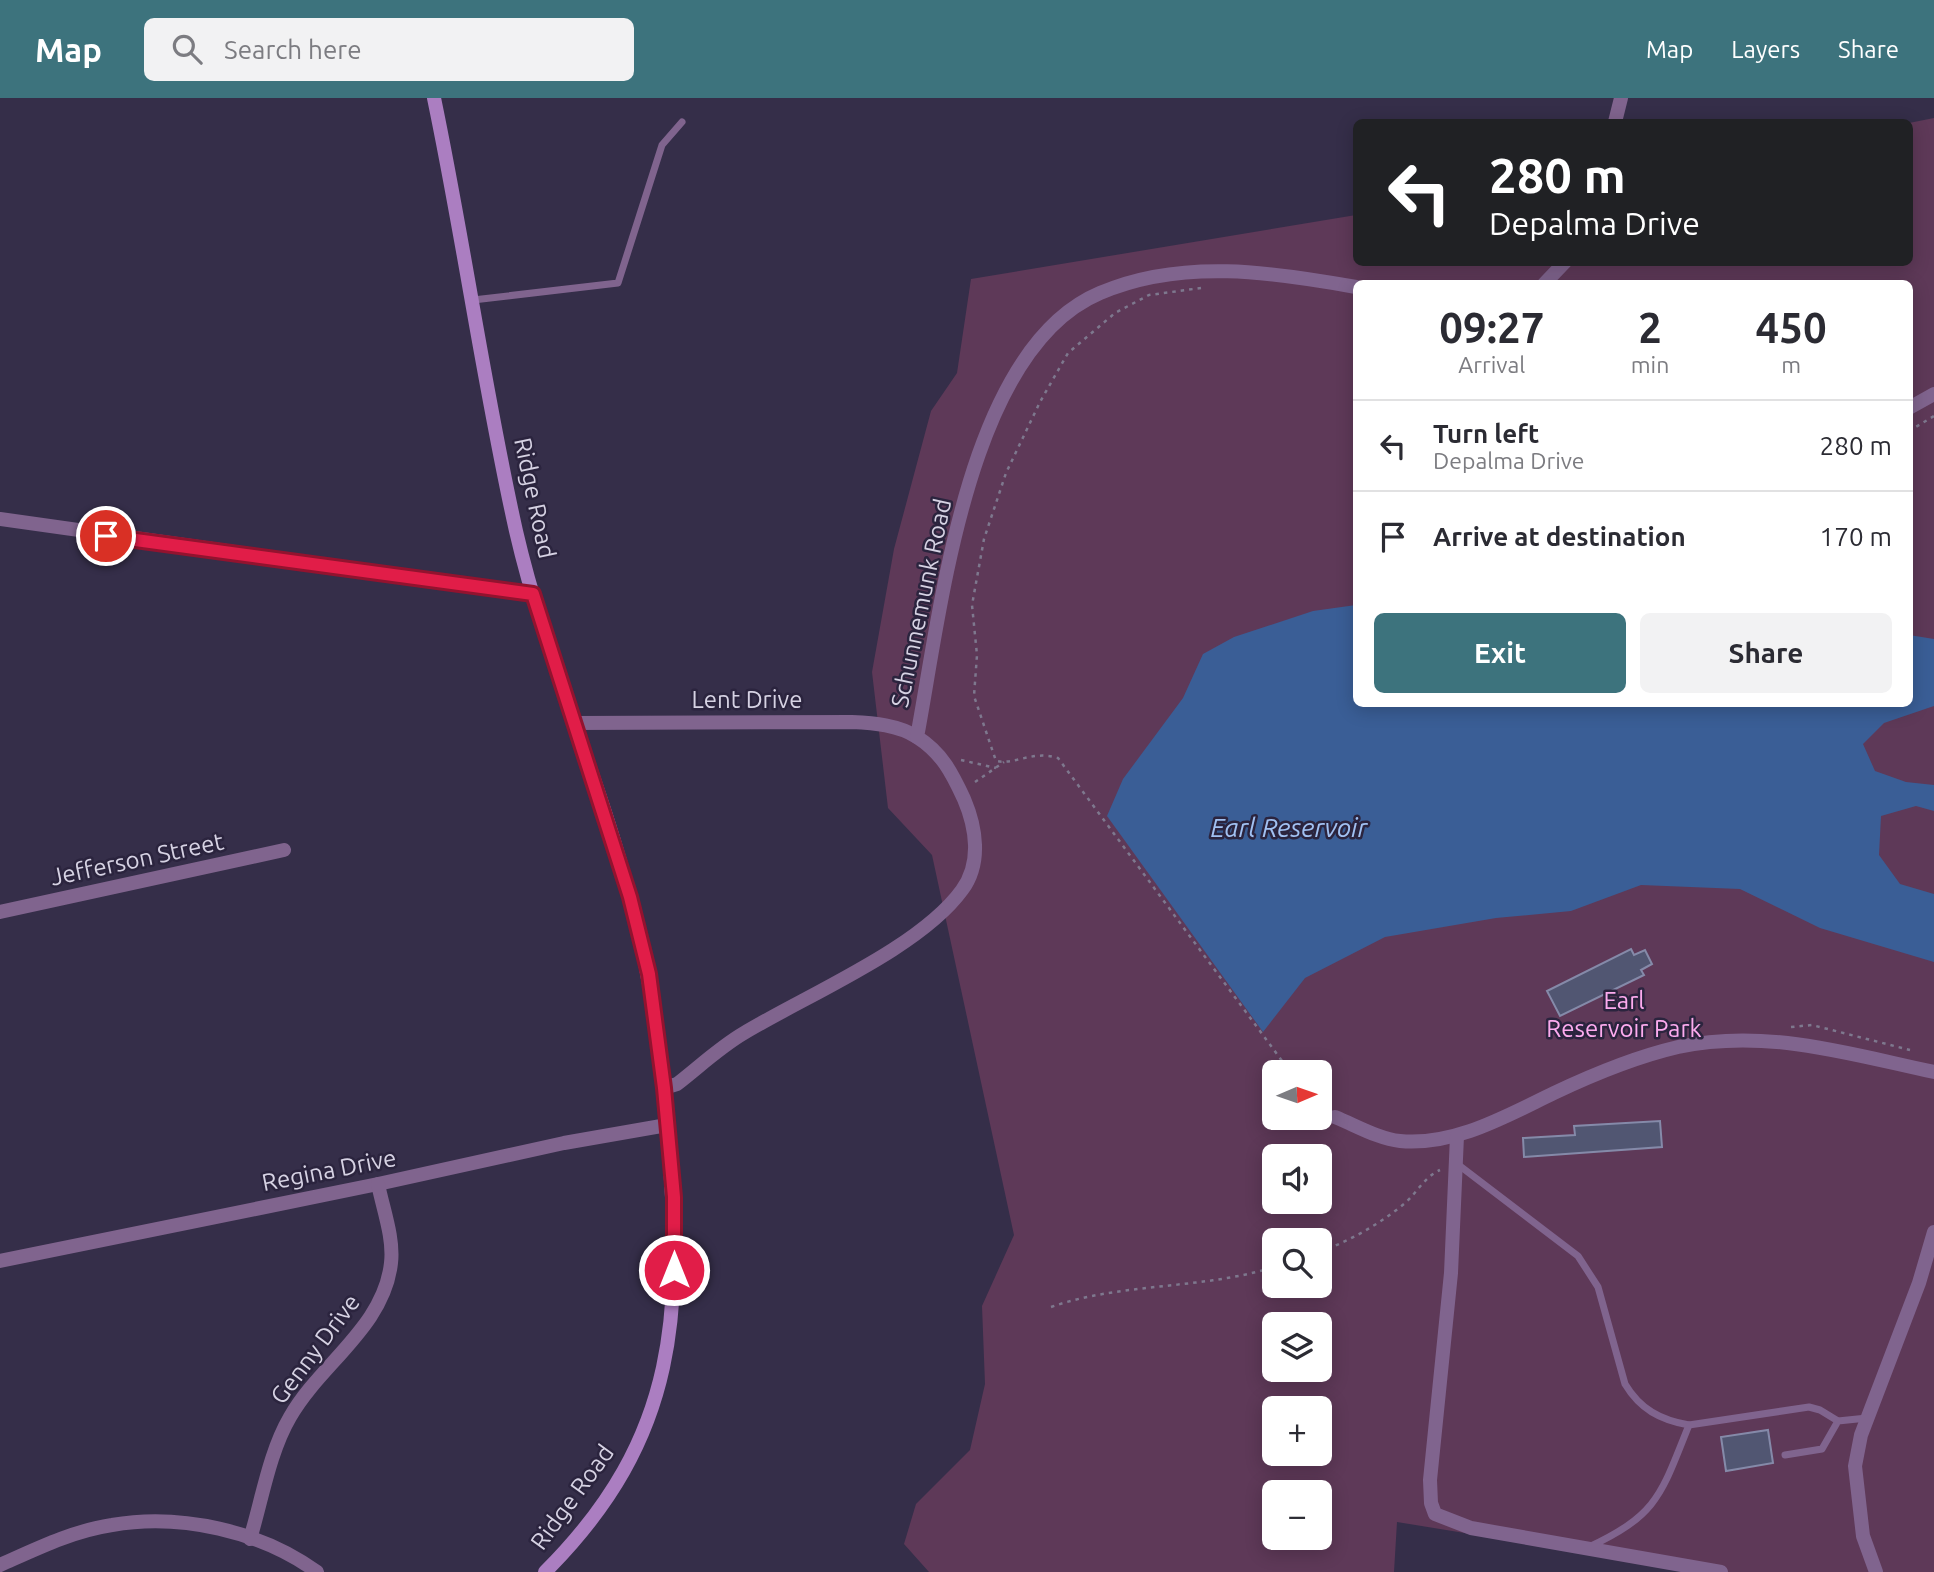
<!DOCTYPE html>
<meta charset="utf-8">
<style>
body{margin:0;font-family:Ubuntu,sans-serif;background:#f2f2f3;color:#2b2b33;height:100vh;display:flex;flex-direction:column;font-size:26px;white-space:nowrap}
*{box-sizing:border-box;margin:0}
p{font-size:23px;color:#7c7c81}
.icon{flex:none;width:38px;height:38px;fill:none;stroke:currentColor;stroke-width:2;stroke-linecap:round;stroke-linejoin:round}
.map{position:relative;flex:1;overflow:hidden}
.details{position:absolute;left:1353px;top:182px;width:560px;height:427px;display:flex;flex-direction:column;background:#fff;border-radius:10px;box-shadow:0 4px 18px #0003}
.details>*{flex:none}
.top-card{position:absolute;left:1353px;top:21px;width:560px;height:147px;border-radius:10px;box-shadow:0 4px 18px #0003;background:#202124;color:#fff;overflow:hidden}
.needle{width:46px;rotate:88deg}
.fabs{position:absolute;left:1262px;top:962px;display:grid;gap:14px}
.fabs a{display:grid;place-items:center;width:70px;height:70px;border-radius:10px;background:#fff;box-shadow:0 4px 18px #0003;font-size:35px}
.pin{position:absolute;display:grid;place-items:center;width:60px;height:60px;color:#fff;margin:-30px;border:4px solid #fff;border-radius:50%;box-shadow:0 2px 7px #0007}
.me{position:absolute;width:77px;margin:-38px;rotate:0deg;stroke-linejoin:round;filter:drop-shadow(0 0 5px #0008)}
.turn{display:flex;align-items:center;gap:24px;height:147px;padding:0 21px;font-size:32px}
.turn .icon{width:91px;height:91px;stroke-width:2.5}
.turn b{display:block;font-size:49px;line-height:60px}
.eta{display:flex;justify-content:space-evenly;align-items:center;height:119px;text-align:center}
.eta b{font-size:42px;font-weight:700;line-height:49px}
.cta{display:flex;gap:14px;margin-top:auto;padding:14px 21px}
.cta a{flex:1;height:80px;border-radius:10px;background:#3d737d;color:#fff;font-size:28px;font-weight:700;line-height:80px;text-align:center}
.cta a+a{background:#f2f2f3;color:#2b2b33}
ul{padding:0;list-style:none}
li{display:flex;align-items:center;gap:21px;height:91px;padding:0 21px;border-top:2px solid #e1e1e2}
li div{flex:1}
li b{display:block;font-size:26px}
li em{font-style:normal}
header{display:flex;align-items:center;gap:42px;box-sizing:border-box;height:98px;padding:0 35px;background:#3d737d;color:#fff}
header strong{font-size:33px}
nav{display:flex;gap:38px;margin-inline-start:auto;font-size:24px}
.search{width:490px;height:63px;background:#f2f2f3;display:flex;align-items:center;gap:18px;box-sizing:border-box;padding:0 24px;border-radius:10px;color:#7c7c81;font-size:26px}
.map>svg:first-child{display:block}
.green{fill:#5e3958;fill-rule:evenodd}
.water{fill:#3a5e96}
.building{fill:#515672;stroke:#858aa9;stroke-width:2}
.lines{fill:none;stroke-linecap:round;stroke-linejoin:round}
.path{stroke:#7e788e;stroke-width:2.5;stroke-dasharray:3.5 5;stroke-linecap:butt}
.lane{stroke:#80648e;stroke-width:7}
.street{stroke:#80648e;stroke-width:14}
.secondary{stroke:#ab7ec1;stroke-width:14}
.route-casing{stroke:#92132f;stroke-width:18}
.route{stroke:#e11d48;stroke-width:12}
.labels{text-anchor:middle;dominant-baseline:central;stroke-width:5;stroke-linejoin:round;paint-order:stroke}
.street-label{font-size:24px;fill:#d6d2e3;stroke:#2b243e}
.park-label{font-size:24px;fill:#fdabef;stroke:#2b243e}
.water-label{font-size:26px;font-style:italic;fill:#a1c1f2;stroke:#2b243e}
</style>
<header>
<strong>Map</strong>
<div class="search"><svg class="icon" aria-label="search" viewBox="0 0 24 24"><circle cx="10" cy="10" r="6"/><path d="M15 15l6 6"/></svg>Search here</div>
<nav><a>Map</a><a>Layers</a><a>Share</a></nav>
</header>
<div class="map">
<svg width="1934" height="1474" viewBox="0 0 1934 1474">
<rect width="100%" height="100%" fill="#352e49"/>
<path class="green" d="M1934 20V1474H1704L1397 1424 1394 1474H929L904 1446 916 1406 970 1352 985 1286 982 1208 1014 1137 932 757 888 710 872 574 894 451 931 313 957 275 971 181 1356 117V164H1909V25ZM1356 186H1909V606H1356ZM1274 975H1320V1020H1274ZM1274 1059H1320V1104H1274ZM1274 1143H1320V1188H1274ZM1274 1227H1320V1272H1274ZM1274 1311H1320V1356H1274ZM1274 1395H1320V1440H1274Z"/>
<polygon class="water" points="1356,507 1356,606 1909,606 1909,537 1934,541 1934,608 1884,625 1863,646 1875,673 1906,684 1934,687 1934,713 1916,708 1881,718 1879,757 1900,786 1934,796 1934,864 1820,830 1740,791 1641,787 1571,813 1496,820 1385,839 1305,880 1263,934 1107,718 1123,681 1183,600 1203,556 1234,539 1313,513"/>
<g class="building">
<polygon points="1631,851 1634,857 1645,852 1652,866 1641,872 1644,877 1560,918 1547,893"/>
<polygon points="1660,1023 1662,1049 1524,1059 1523,1040 1575,1037 1574,1028"/>
<polygon points="1768,1332 1773,1365 1726,1373 1721,1339"/>
</g>
<g class="lines">
<g class="path">
<path d="M1201 190 1149 197 1115 215 1068 255 1040 304 1006 375 984 441 972 507 977 557 974 598 996 663C1016 667 1032 652 1058 660L1291 975"/>
<polyline points="1909,333 1934,318"/>
<polyline points="961,662 996,670"/>
<polyline points="975,684 1004,664"/>
<polyline points="1791,929 1812,927 1910,952"/>
<polyline points="1320,1004 1325,1010"/>
<path d="M1320 1154C1351 1142 1378 1127 1404 1106 1417 1095 1424 1079 1440 1072"/>
<path d="M1051 1209C1123 1184 1201 1192 1274 1169"/>
</g>
<g class="lane">
<polyline points="473,202 618,185 662,47 682,24"/>
<path d="M1456 1065 1578 1158 1598 1189 1625 1286C1640 1311 1660 1322 1689 1327"/>
<polyline points="1785,1357 1822,1351 1838,1323 1867,1320"/>
<path d="M1589 1449C1659 1416 1661 1396 1689 1327L1809 1309 1820 1312 1838 1323"/>
</g>
<g class="street">
<polyline points="1615,24 1621,0"/>
<polyline points="1544,186 1565,164"/>
<polyline points="1909,310 1934,296"/>
<polyline points="0,421 533,496"/>
<path d="M575 625 852 624C874 625 898 627 917 639"/>
<polyline points="0,814 284,752"/>
<path d="M664 990 677 986C699 969 720 949 744 935 807 897 920 850 962 792 982 765 976 729 964 701 952 675 942 655 917 639 941 513 967 251 1100 195 1181 160 1273 174 1356 189"/>
<path d="M1335 1019C1355 1027 1379 1041 1400 1043 1455 1048 1506 1018 1554 995 1594 976 1635 959 1678 949 1766 930 1849 956 1934 974"/>
<polyline points="1457,1038 1451,1175 1430,1382 1431,1405 1435,1416 1471,1430 1721,1474"/>
<polyline points="0,1163 378,1086 564,1045 667,1027"/>
<path d="M250 1441C262 1402 269 1355 290 1319 320 1266 384 1229 391 1165 394 1140 383 1111 378 1086"/>
<path d="M0 1467C36 1451 72 1433 112 1427 180 1415 261 1433 317 1474"/>
<polyline points="1876,1474 1863,1438 1855,1368 1861,1337 1919,1185 1934,1134"/>
</g>
<path class="secondary" d="M434 0C464 144 484 290 516 433 545 559 599 678 631 803 651 878 660 954 667 1031 683 1212 681 1338 545 1474"/>
</g>
<g class="lines">
<g class="route-casing">
<polyline id="route" points="106,438 533,496 630,799 649,876 664,990 674,1099 674,1172"/>
</g>
<use href="#route" class="route"/>
</g>
<g class="labels">
<g class="street-label">
<text transform="translate(535 400) rotate(78)">Ridge Road</text>
<text transform="translate(921 505) rotate(-78)">Schunnemunk Road</text>
<text x="747" y="601">Lent Drive</text>
<text transform="translate(137 761) rotate(-12)">Jefferson Street</text>
<text transform="translate(329 1072) rotate(-11)">Regina Drive</text>
<text transform="translate(315 1251) rotate(-53)">Genny Drive</text>
<text transform="translate(572 1399) rotate(-54)">Ridge Road</text>
</g>
<g class="park-label">
<text x="1624" y="902">Earl<tspan x="1624" dy="28">Reservoir Park</tspan></text>
</g>
<g class="water-label">
<text x="1289" y="729">Earl Reservoir</text>
</g>
</g>
</svg>
<div class="fabs">
<a><svg class="needle" viewBox="-14 -14 28 28"><path d="M0-13l5 13h-10z" fill="#e53935"/><path d="M0 13l5-13h-10z" fill="#7c7c81"/></svg></a>
<a><svg class="icon" aria-label="sound" viewBox="0 0 24 24"><path d="M4 9h4l5-4v14l-5-4H4zM17 9q2 3 0 6"/></svg></a>
<a><svg class="icon" aria-label="search" viewBox="0 0 24 24"><circle cx="10" cy="10" r="6"/><path d="M15 15l6 6"/></svg></a>
<a><svg class="icon" aria-label="layers" viewBox="0 0 24 24"><path d="M12 4l9 5-9 5-9-5zM3 14l9 5 9-5"/></svg></a>
<a>+</a>
<a>−</a>
</div>
<div class="pin" style="left:106px;top:438px;background:#d93025"><svg class="icon" aria-label="arrive" viewBox="0 0 24 24"><path d="M6 21V4h12l-3 4 3 4H6"/></svg></div>
<svg class="me" style="left:674px;top:1172px" viewBox="-20 -20 40 40"><circle r="17" fill="#e11d48" stroke="#fff" stroke-width="3"/><path d="M0-11L8 9 0 5-8 9z" fill="#fff"/></svg>
<div class="top-card">
<div class="turn"><svg class="icon" aria-label="left" viewBox="0 0 24 24"><path d="M17 20v-9H6M10 6l-5 5 5 5"/></svg><div><b>280 m</b>Depalma Drive</div></div>
</div>
<section class="details">
<div class="eta">
<div><b>09:27</b><p>Arrival</p></div>
<div><b>2</b><p>min</p></div>
<div><b>450</b><p>m</p></div>
</div>
<ul>
<li><svg class="icon" aria-label="left" viewBox="0 0 24 24"><path d="M17 20v-9H6M10 6l-5 5 5 5"/></svg><div><b>Turn left</b><p>Depalma Drive</p></div><em>280 m</em></li>
<li><svg class="icon" aria-label="arrive" viewBox="0 0 24 24"><path d="M6 21V4h12l-3 4 3 4H6"/></svg><div><b>Arrive at destination</b></div><em>170 m</em></li>
</ul>
<div class="cta"><a>Exit</a><a>Share</a></div>
</section>
</div>
